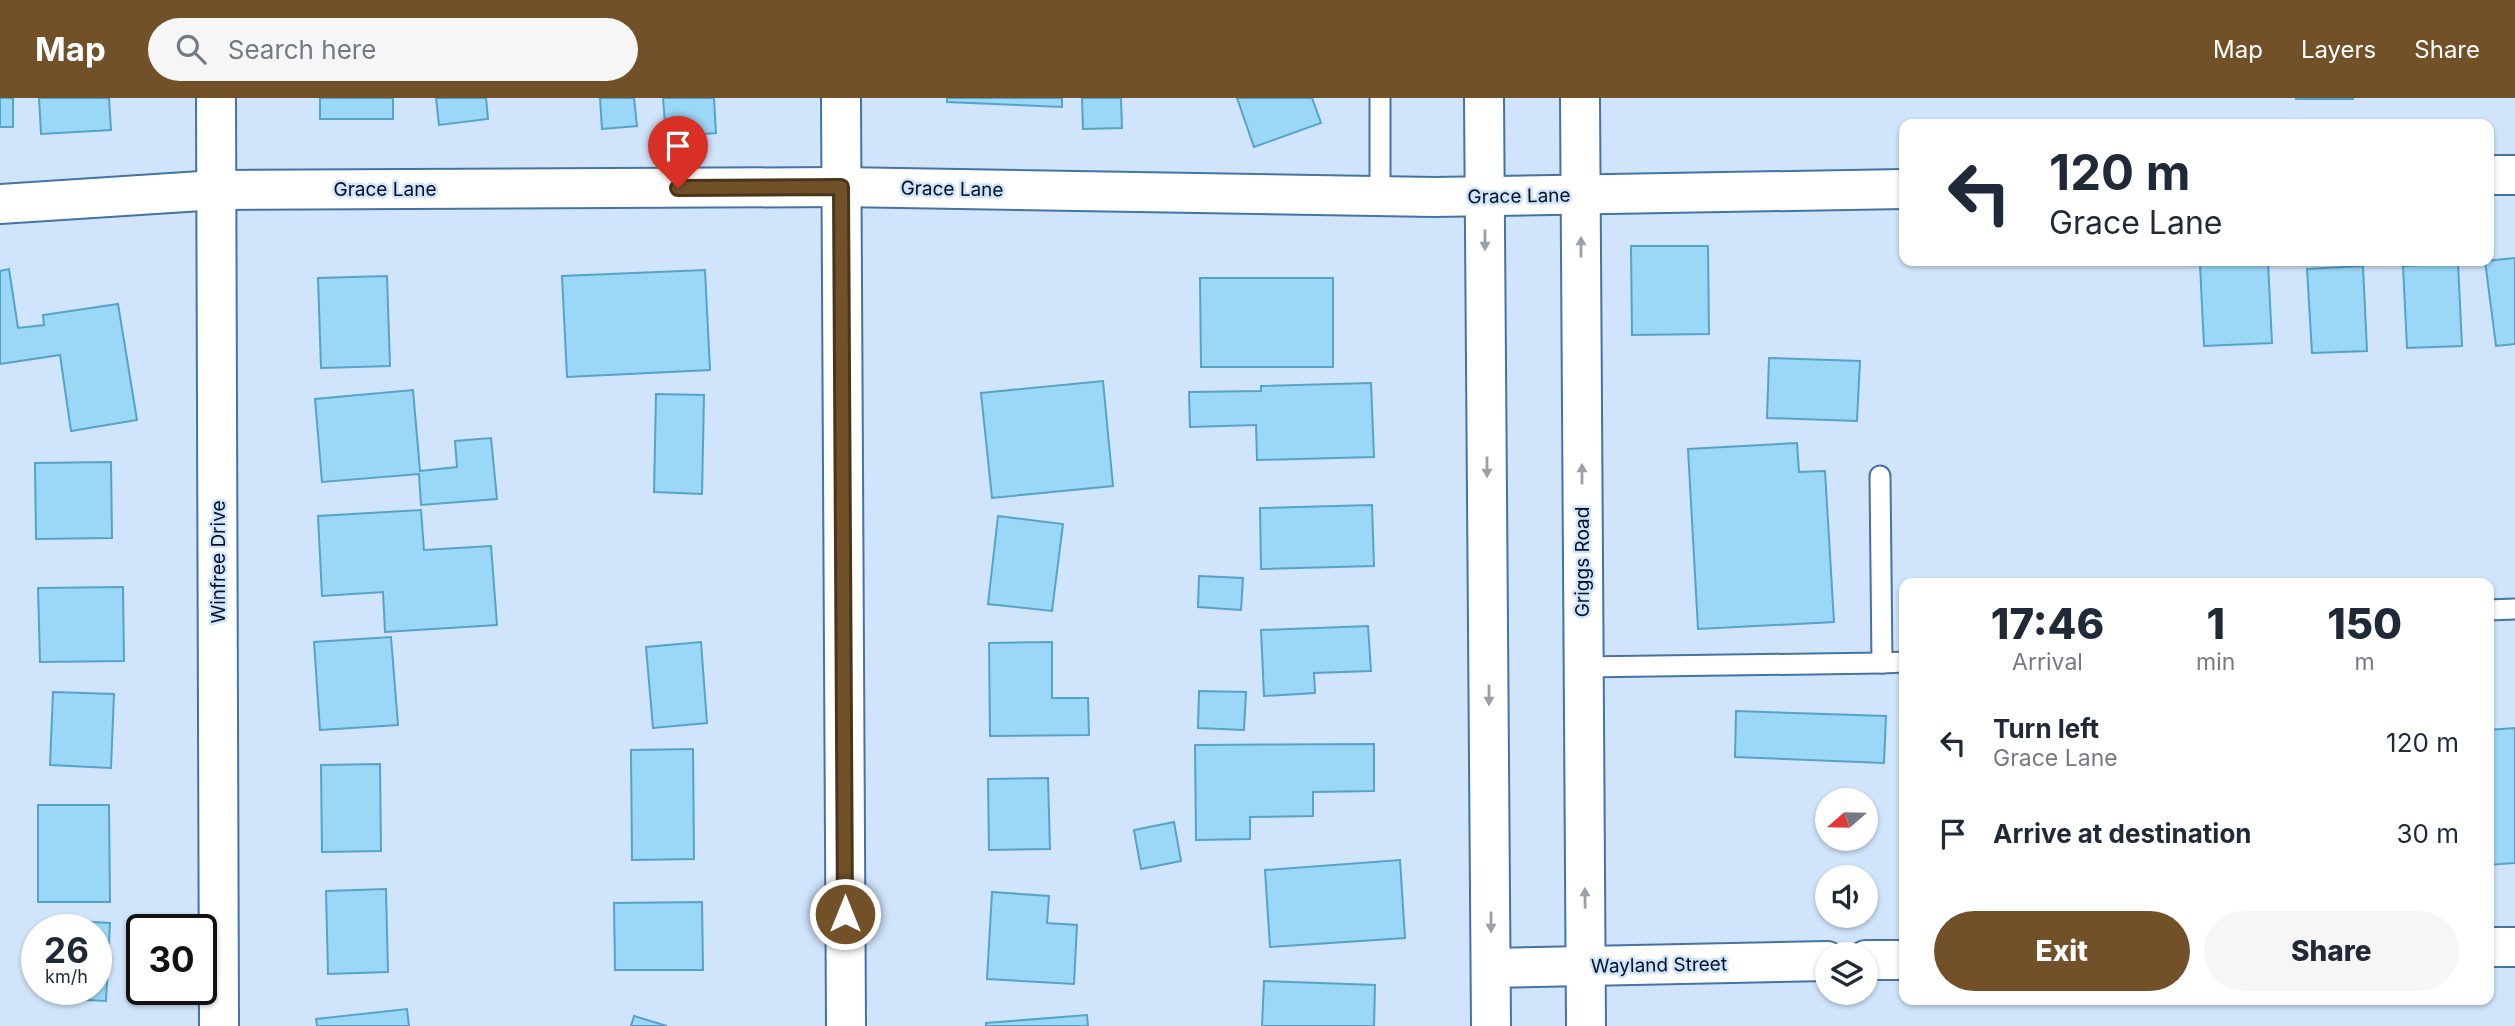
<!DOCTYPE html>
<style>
body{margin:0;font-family:Inter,sans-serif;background:#f6f6f7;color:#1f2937;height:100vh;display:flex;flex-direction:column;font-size:26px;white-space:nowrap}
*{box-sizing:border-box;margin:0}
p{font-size:23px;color:#747a83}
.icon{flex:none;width:38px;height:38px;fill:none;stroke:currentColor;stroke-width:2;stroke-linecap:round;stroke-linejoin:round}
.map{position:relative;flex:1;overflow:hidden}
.side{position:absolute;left:1899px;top:480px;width:595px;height:427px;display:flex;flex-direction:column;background:#fff;border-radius:14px;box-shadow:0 2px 5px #0004}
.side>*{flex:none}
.top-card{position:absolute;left:1899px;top:21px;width:595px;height:147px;border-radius:14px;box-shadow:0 2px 5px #0004;background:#fff;color:#1f2937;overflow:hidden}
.needle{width:46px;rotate:250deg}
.tools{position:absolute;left:1815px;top:690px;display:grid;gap:14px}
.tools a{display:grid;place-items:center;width:63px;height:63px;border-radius:50%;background:#fff;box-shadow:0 2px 5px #0004;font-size:35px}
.speed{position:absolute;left:21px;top:816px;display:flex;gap:14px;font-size:35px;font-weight:700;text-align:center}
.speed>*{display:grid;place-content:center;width:91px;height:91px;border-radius:50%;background:#fff;box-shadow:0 2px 5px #0004;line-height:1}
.speed small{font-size:18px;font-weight:400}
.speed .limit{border:4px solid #111;border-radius:10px;background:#fff;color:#111}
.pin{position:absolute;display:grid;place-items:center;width:60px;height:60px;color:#fff;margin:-72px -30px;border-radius:50% 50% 50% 0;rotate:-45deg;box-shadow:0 0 7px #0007}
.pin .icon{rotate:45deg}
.me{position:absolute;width:77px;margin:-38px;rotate:0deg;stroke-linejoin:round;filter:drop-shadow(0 0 5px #0008)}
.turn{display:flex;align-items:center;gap:24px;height:147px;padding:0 35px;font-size:32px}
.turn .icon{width:91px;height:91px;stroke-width:2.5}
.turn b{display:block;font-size:49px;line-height:60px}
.eta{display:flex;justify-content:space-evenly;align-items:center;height:119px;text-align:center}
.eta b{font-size:42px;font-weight:800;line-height:49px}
.action{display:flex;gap:14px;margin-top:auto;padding:14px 35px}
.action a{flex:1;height:80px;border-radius:42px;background:#725128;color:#fff;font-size:28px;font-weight:800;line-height:80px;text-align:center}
.action a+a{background:#f6f6f7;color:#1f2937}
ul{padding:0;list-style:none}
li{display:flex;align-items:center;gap:21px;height:91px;padding:0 35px}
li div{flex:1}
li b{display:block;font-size:26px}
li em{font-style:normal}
header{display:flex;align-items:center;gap:42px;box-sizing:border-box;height:98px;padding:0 35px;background:#725128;color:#fff}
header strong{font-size:33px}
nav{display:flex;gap:38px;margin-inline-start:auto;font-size:24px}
.search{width:490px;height:63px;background:#f6f6f7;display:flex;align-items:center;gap:18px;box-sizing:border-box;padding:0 24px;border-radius:38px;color:#747a83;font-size:26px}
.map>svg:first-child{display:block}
.building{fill:#9bd7f7;stroke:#56a3c9;stroke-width:2}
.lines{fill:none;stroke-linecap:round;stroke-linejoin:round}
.service-casing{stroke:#4473a5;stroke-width:23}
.minor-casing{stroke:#4473a5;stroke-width:42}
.secondary-casing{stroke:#4473a5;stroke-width:42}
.service{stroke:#fff;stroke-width:19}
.minor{stroke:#fff;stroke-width:38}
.secondary{stroke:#fff;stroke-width:38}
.oneway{fill:#9aa0a8}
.route-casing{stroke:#4a351a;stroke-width:18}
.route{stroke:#725128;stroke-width:12}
.labels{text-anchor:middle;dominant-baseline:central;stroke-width:5;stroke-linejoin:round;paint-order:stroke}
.street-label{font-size:19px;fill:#021226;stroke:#d0e4fb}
</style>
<header>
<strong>Map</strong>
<div class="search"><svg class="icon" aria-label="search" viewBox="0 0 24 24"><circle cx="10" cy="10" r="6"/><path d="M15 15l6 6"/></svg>Search here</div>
<nav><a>Map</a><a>Layers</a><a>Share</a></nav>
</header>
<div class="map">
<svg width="2515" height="928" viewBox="0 0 2515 928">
<rect width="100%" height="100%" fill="#d0e4fb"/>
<g class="building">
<rect x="0" y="0" width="13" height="29"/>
<polygon points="39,0 109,0 111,32 41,36"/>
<rect x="320" y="0" width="73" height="21"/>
<polygon points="436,0 486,0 488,21 439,27"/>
<polygon points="600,0 634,0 637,28 602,31"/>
<polygon points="663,0 714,0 716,35 666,39"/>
<polygon points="947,0 1062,0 1062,9 947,4"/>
<polygon points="1082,0 1121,0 1122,30 1083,31"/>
<polygon points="1237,0 1312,0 1321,25 1254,49"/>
<rect x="2296" y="0" width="57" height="1"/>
<polygon points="1631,148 1708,148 1709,236 1632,237"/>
<polygon points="2515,160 2515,246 2496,248 2485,163"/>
<polygon points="2268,164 2272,245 2204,248 2200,167"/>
<polygon points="2458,165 2462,248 2407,250 2403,168"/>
<polygon points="2363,168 2367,253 2312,255 2307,171"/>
<polygon points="9,171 18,230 44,227 43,217 118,206 137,322 71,333 60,257 0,266 0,173"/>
<polygon points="705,172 710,272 567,279 562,178"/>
<polygon points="387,178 390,268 321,270 318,180"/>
<polygon points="1200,180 1333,180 1333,269 1201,269"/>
<polygon points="1769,260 1860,263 1857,323 1767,320"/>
<polygon points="1103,283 1113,388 992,400 981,295"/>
<polygon points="1371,285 1374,359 1257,362 1256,327 1190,329 1189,294 1261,293 1261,288"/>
<polygon points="413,292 420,373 457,369 455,343 491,340 497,401 421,407 419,376 322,384 315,301"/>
<polygon points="656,296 704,297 702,396 654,394"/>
<polygon points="1797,345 1799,374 1825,373 1834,524 1698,531 1688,351"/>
<polygon points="111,364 112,440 36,441 35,365"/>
<polygon points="1372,407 1374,468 1261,471 1260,410"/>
<polygon points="421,412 424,452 491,448 497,527 385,534 383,494 322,498 318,418"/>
<polygon points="998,418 1063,426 1052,513 988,506"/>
<polygon points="1199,478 1243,480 1241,512 1198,509"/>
<polygon points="123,489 124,563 40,564 38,490"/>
<polygon points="1368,528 1371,573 1314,575 1315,595 1264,598 1261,532"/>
<polygon points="391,539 398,627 320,632 314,544"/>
<polygon points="701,544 707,625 653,630 646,549"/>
<polygon points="1052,544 1052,600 1088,600 1089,637 990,638 989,545"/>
<polygon points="1199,593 1246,594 1244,632 1198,630"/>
<polygon points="53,594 114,596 111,670 50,667"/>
<polygon points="1736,613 1886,618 1884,665 1735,659"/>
<polygon points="2515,630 2515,765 2488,767 2488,632"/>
<polygon points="1374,646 1374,693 1313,694 1313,718 1250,719 1250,741 1196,742 1195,647"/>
<polygon points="693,651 694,761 632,762 631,652"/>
<polygon points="380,666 381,753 322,754 321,667"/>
<polygon points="1048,680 1050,751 989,752 988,681"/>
<polygon points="38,707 109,707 110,804 38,804"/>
<polygon points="1174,724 1181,763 1141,771 1134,732"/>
<polygon points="1400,762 1405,840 1270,849 1265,772"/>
<polygon points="386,791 388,874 328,876 326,793"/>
<polygon points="992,794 1049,798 1047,825 1077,827 1074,886 987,881"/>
<polygon points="702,804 703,872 615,872 614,805"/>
<polygon points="55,822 110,825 106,903 51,900 52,891 96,891 96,831 55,831"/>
<polygon points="1264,883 1375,887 1374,928 1262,928"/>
<polygon points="407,911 409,928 317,928 316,921"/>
<polygon points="1087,917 1088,928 986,928 986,925"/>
<polygon points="634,918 667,928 631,928"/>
</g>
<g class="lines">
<g class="service-casing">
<g id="service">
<polyline points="1380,99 1380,0"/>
<polyline points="1880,378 1882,565 1904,564"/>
<polyline points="2488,512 2515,511"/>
<polyline points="1582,569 1882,565"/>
</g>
</g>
<g class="minor-casing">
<g id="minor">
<polyline points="216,0 219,928"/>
<polyline points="841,0 846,928"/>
<polyline points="2488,77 2515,77"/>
<polyline points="0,106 217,92 841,89 1434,99 1904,91"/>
<polyline points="2488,849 2515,849"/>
<polyline points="1866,862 1904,862"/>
<polyline points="1491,870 1827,863"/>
</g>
</g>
<g class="secondary-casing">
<g id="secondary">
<polyline points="1484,0 1491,928"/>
<polyline points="1580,0 1586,928"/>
</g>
</g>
<use href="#service" class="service"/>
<use href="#minor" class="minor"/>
<use href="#secondary" class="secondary"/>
</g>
<defs><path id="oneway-solid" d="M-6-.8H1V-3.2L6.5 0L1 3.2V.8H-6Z" transform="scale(1.75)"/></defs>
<g class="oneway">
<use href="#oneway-solid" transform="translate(1485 142) rotate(90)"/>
<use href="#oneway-solid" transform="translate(1581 149) rotate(-90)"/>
<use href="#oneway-solid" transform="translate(1487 369) rotate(90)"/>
<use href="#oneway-solid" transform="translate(1582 376) rotate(-90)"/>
<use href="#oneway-solid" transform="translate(1489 597) rotate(90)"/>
<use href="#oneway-solid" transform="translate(1585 800) rotate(-91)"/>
<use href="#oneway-solid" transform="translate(1491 824) rotate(90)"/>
</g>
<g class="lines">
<g class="route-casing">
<polyline id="route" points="678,90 841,89 845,816"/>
</g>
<use href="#route" class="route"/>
</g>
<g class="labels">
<g class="street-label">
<text x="385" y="91">Grace Lane</text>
<text transform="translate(952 91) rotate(1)">Grace Lane</text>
<text transform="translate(1519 98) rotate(-1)">Grace Lane</text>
<text transform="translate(218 464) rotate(-90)">Winfree Drive</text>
<text transform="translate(1582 464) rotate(-90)">Griggs Road</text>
<text transform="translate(1659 867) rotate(-1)">Wayland Street</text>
</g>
</g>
</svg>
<div class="tools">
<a><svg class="needle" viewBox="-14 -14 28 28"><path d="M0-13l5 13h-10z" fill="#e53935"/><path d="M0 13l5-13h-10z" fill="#747a83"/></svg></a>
<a><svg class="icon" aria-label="sound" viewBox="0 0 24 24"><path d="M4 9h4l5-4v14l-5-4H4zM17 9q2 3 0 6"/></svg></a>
<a><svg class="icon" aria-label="layers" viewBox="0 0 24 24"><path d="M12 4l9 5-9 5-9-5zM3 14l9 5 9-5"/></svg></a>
</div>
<div class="speed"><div>26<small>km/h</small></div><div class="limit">30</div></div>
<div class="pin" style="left:678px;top:90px;background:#d93025"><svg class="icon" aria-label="arrive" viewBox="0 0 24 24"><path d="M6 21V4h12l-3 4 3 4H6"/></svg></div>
<svg class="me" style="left:845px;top:816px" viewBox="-20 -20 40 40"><circle r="17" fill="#725128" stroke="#fff" stroke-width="3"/><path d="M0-11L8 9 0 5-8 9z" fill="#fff"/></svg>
<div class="top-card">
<div class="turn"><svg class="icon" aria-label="left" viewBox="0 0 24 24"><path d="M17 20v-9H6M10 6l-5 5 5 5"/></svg><div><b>120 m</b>Grace Lane</div></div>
</div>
<section class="side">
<div class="eta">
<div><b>17:46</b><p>Arrival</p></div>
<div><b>1</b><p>min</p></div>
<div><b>150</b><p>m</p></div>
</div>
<ul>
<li><svg class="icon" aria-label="left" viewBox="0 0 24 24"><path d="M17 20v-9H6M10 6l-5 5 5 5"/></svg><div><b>Turn left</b><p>Grace Lane</p></div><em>120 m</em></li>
<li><svg class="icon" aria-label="arrive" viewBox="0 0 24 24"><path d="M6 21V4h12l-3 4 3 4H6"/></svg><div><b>Arrive at destination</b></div><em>30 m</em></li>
</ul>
<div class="action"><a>Exit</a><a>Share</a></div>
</section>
</div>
